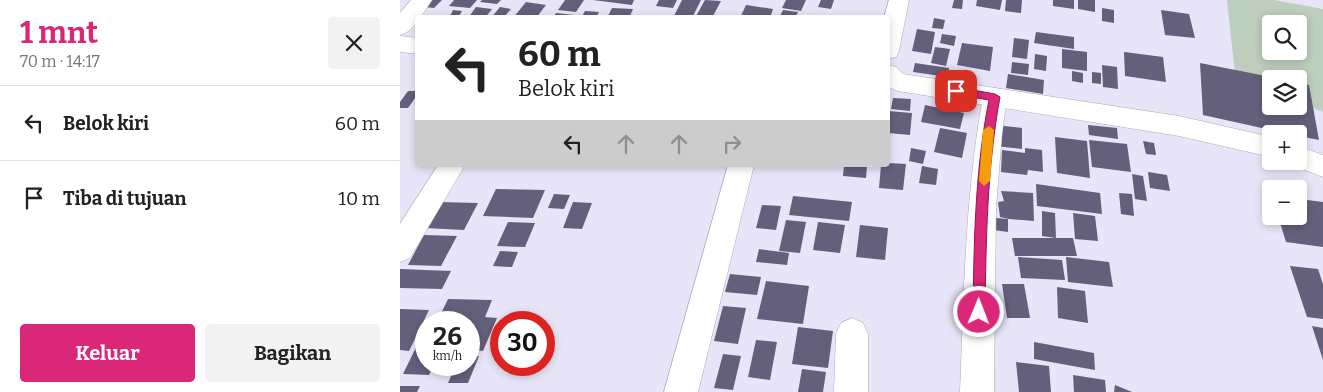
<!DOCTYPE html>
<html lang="id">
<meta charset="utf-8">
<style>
body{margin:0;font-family:Bitter,serif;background:#f2f2f2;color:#222;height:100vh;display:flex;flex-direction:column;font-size:19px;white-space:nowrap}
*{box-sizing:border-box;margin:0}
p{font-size:16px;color:#767676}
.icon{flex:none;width:28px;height:28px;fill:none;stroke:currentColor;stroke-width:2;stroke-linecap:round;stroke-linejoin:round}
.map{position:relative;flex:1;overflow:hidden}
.sheet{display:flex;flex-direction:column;background:#fff;width:400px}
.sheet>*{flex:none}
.top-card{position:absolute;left:15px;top:15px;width:475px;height:152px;border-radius:5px;box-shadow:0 2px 8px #0003;background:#fff;color:#222;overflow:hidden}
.buttons{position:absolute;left:862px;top:15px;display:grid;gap:10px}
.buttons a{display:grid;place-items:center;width:45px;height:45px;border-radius:5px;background:#fff;box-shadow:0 2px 8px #0003;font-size:25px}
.speed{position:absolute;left:15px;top:311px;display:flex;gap:10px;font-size:25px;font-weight:700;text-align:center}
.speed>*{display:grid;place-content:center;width:65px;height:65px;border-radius:50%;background:#fff;box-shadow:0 2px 8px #0003;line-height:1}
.speed small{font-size:12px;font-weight:400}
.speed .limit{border:8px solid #d22;background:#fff;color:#111}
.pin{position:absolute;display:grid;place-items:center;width:42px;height:42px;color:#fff;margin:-21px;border-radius:10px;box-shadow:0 2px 8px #0006}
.me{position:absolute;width:55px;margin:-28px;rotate:1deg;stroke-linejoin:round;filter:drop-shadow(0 0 4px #0008)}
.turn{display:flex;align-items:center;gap:18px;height:105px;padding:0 20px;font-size:22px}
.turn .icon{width:65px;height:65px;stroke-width:2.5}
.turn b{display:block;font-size:35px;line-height:42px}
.lanes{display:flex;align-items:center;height:48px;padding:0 20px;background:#0003;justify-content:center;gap:25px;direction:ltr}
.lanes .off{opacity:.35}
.round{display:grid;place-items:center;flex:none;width:52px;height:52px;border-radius:5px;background:#f2f2f2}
.summary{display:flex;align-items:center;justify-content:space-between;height:85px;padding:0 20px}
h1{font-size:30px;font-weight:700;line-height:38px;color:#db2777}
.cta{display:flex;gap:10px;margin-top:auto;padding:10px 20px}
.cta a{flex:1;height:58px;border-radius:5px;background:#db2777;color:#fff;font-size:20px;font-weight:700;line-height:58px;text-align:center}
.cta a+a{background:#f2f2f2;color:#222}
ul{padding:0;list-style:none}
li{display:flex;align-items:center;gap:15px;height:75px;padding:0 20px;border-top:1px solid #e0e0e0}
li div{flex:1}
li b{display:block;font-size:19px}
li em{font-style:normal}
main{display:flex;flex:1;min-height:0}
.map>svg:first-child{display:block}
.green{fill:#becebd;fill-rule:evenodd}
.building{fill:#645f7b}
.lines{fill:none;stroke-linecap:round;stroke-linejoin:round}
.minor-casing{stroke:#aba8b9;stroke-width:1}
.secondary-casing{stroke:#aba8b9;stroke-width:1}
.minor{fill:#fff;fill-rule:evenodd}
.secondary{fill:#fff;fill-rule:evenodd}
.route{fill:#db2777;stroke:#8e194d}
.slow{fill:#f59e0b}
</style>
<main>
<section class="sheet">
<div class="summary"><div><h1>1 mnt</h1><p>70 m · 14:17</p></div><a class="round"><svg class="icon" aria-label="close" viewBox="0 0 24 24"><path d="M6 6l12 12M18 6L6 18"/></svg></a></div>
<ul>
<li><svg class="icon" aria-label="left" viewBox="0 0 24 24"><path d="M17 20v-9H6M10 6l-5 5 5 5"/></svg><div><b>Belok kiri</b></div><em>60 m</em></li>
<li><svg class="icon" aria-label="arrive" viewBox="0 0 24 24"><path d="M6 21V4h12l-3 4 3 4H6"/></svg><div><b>Tiba di tujuan</b></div><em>10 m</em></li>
</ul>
<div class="cta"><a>Keluar</a><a>Bagikan</a></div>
</section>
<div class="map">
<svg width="923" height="392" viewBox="0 0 923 392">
<rect width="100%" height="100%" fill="#e7e5f7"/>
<path class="green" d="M827 0H874L923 9V112L899 102V79H871V90L835 74ZM871 24H899V51H871Z"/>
<g class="building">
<polygon points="32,0 42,0 34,8 25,7"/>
<polygon points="54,0 77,0 70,8 49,6"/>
<polygon points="82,0 101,0 97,4 80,2"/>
<polygon points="165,0 184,0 176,12 158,10"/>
<polygon points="193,0 234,0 232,5"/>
<polygon points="259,0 277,0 273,8 256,6"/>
<polygon points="282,0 301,0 292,18 273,18"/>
<polygon points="305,0 321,1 312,18 295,18"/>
<polygon points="386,0 406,0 401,11 382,8"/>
<polygon points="421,0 434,0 431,9 418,7"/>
<polygon points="554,0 563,0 562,9 552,8"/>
<polygon points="577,0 602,0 600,10 576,6"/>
<polygon points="606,0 622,0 621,13 605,11"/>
<polygon points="653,0 674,0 674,9 653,6"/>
<polygon points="678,0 695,0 695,12 678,9"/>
<polygon points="126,2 146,5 136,18 113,18"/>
<polygon points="346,5 373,9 370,18 340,18"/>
<polygon points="76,7 92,9 85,18 68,18"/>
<polygon points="100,7 111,9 103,18 91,18"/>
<polygon points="212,8 233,9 229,18 207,18"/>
<polygon points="702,8 714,10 714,23 702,21"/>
<polygon points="53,10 62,11 58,18 49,18"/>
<polygon points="383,10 398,12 395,18 379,18"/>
<polygon points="761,10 789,14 795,38 765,35"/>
<polygon points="185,11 199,12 196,18 181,18"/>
<polygon points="156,13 174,15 173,18 153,18"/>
<polygon points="534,18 545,20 543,29 532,28"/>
<polygon points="517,29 535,32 531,54 512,51"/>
<polygon points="636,32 674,37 674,49 634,43"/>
<polygon points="542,34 556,36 554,46 540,43"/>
<polygon points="614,38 629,40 627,59 612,57"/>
<polygon points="562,43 593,47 590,71 557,65"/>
<polygon points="535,47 550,49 546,66 531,63"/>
<polygon points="662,49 687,52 687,71 662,68"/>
<polygon points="724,52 763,57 766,82 725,76"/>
<polygon points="635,54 647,56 646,71 634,69"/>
<polygon points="612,62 629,64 628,75 611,73"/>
<polygon points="515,63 549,68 548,77 513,72"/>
<polygon points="800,63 871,77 871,106 899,106 899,83 909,85 919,140 899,136 899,134 889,134 803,115"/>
<polygon points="702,65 717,67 718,89 703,87"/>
<polygon points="672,71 683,73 683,83 672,81"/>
<polygon points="692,72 701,73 701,84 692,83"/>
<polygon points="608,74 644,80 643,94 606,88"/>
<polygon points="8,91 18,91 18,94 8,108 0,108 0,102"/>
<polygon points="493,98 511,99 510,111 491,109"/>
<polygon points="525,105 564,113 560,129 521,122"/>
<polygon points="488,111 512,113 510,135 488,133"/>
<polygon points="596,125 622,128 622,149 595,146"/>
<polygon points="688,125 717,128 718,139 689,135"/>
<polygon points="540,128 567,133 562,158 534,152"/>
<polygon points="655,137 687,141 690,178 657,173"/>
<polygon points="689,140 727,144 731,172 692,167"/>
<polygon points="743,141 754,143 756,155 746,154"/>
<polygon points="511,148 526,151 523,164 509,161"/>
<polygon points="625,148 642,150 643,172 628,170 627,175 601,172 602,150 625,153"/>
<polygon points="488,163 506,164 503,190 479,188 481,165 488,165"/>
<polygon points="444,165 467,165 466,178 443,176"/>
<polygon points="522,166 538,169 536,185 519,183"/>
<polygon points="748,172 767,175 770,191 750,188"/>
<polygon points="732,174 743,176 747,201 735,199"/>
<polygon points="636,184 700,193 702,214 637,206"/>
<polygon points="96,189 145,190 133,218 83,216"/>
<polygon points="601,191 633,193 634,221 609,219 600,217 598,202 604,201"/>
<polygon points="719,193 732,194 734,216 721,214"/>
<polygon points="154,194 170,195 164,209 148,208"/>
<polygon points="393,196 452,202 449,221 389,215"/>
<polygon points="899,199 923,202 923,247 886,242 878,216 899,216"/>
<polygon points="39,202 78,203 64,230 25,228"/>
<polygon points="173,202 192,203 182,229 163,228"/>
<polygon points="362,205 381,206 376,230 356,228"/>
<polygon points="642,211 655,213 656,238 673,238 677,256 615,256 612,238 656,238 642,236"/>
<polygon points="673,213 695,216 698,241 675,239"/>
<polygon points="596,218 608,219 608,232 594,230"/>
<polygon points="386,220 406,222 400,253 379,251"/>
<polygon points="108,222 135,223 125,247 97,246"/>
<polygon points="418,222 445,225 440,253 413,250"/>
<polygon points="460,225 488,228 485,260 456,257"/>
<polygon points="24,235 57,236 41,266 8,265"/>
<polygon points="359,249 389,253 387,265 356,262"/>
<polygon points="100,251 118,252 112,267 93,266"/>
<polygon points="618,257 662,260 665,280 621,278"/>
<polygon points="666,257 709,262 713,287 668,282"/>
<polygon points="890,266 918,269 923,284 923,319 907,317"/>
<polygon points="0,269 51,271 42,289 0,288"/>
<polygon points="330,274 361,277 357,295 325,292"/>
<polygon points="366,281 409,286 403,324 357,319"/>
<polygon points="602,284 624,284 630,318 607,318"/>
<polygon points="657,287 685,291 688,323 658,318"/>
<polygon points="48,299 92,300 85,317 97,318 83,351 69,350 69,322 37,322"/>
<polygon points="323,306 346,308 338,344 314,341"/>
<polygon points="0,309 29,310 9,351 0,350"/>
<polygon points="912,326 923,328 923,360"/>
<polygon points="398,327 433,331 428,368 392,364"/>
<polygon points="25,329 26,329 26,365 34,365 29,375 3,374"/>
<polygon points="356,340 377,342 370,380 348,377"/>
<polygon points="634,342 694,353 695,370 634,359"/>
<polygon points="323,354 341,356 333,390 314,388"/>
<polygon points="69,356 79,356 68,383 48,383 56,365 69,365"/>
<polygon points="616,362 649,366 651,392 619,392"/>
<polygon points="402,369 426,372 423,392 398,392"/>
<polygon points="673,375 705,380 706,392 674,392"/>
<polygon points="715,385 732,392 714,392"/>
<polygon points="0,386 20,386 17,392 0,392"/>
</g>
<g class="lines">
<g class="minor-casing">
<g id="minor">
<path d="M11 0H32L20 18H18C16 26 8 33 0 35V13Z"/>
<polygon points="0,36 18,38 18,54 0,52"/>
<path d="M595 88 604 91 607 97 602 134 596 207 594 392H560C564 293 565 195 583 97L586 91Z"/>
<polygon points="38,165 65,165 10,258 0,262 0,224"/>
<polygon points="328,165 354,165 298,392 264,392"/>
<polygon points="452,318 463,323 468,334 468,392 434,392 436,334 441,323"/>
</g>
</g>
<g class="secondary-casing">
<g id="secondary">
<polygon points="489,0 509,0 499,51 496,57 488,59 488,18 484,18"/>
<polygon points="488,65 496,67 503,74 779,116 871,137 871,157 779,136 498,91 488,87"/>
<polygon points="899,146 923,155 923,177 890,164 888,161 899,161"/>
</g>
</g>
<use href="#minor" class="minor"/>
<use href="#secondary" class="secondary"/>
</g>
<path class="route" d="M556 87 595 94 600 97C587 168 586 240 585 312L584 316 579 318 574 316 573 312C574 241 575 170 589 100L553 94 551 91Z"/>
<polygon class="slow" points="589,126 594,130 590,181 584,186 579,181 583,130"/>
</svg>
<div class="buttons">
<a><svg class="icon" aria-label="search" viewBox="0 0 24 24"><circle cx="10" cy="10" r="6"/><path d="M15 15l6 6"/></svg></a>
<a><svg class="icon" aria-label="layers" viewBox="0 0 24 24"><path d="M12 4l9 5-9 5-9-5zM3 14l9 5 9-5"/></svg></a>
<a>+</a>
<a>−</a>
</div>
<div class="speed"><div>26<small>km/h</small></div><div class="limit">30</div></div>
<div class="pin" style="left:556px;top:91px;background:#d93025"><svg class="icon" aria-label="arrive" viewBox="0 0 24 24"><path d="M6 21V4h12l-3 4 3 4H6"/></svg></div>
<svg class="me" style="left:579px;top:312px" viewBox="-20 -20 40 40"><circle r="17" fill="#db2777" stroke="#fff" stroke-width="3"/><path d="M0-11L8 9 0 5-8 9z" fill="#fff"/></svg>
<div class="top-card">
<div class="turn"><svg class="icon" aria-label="left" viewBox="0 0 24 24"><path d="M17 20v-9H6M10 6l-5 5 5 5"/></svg><div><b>60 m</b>Belok kiri</div></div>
<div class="lanes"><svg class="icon" aria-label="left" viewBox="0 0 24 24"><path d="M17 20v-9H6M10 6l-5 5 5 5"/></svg><svg class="icon off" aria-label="ahead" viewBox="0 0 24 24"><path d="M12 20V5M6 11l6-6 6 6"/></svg><svg class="icon off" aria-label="ahead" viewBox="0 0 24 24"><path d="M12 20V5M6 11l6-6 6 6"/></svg><svg class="icon off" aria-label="right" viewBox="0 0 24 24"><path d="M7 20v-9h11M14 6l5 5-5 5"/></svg></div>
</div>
</div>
</main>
